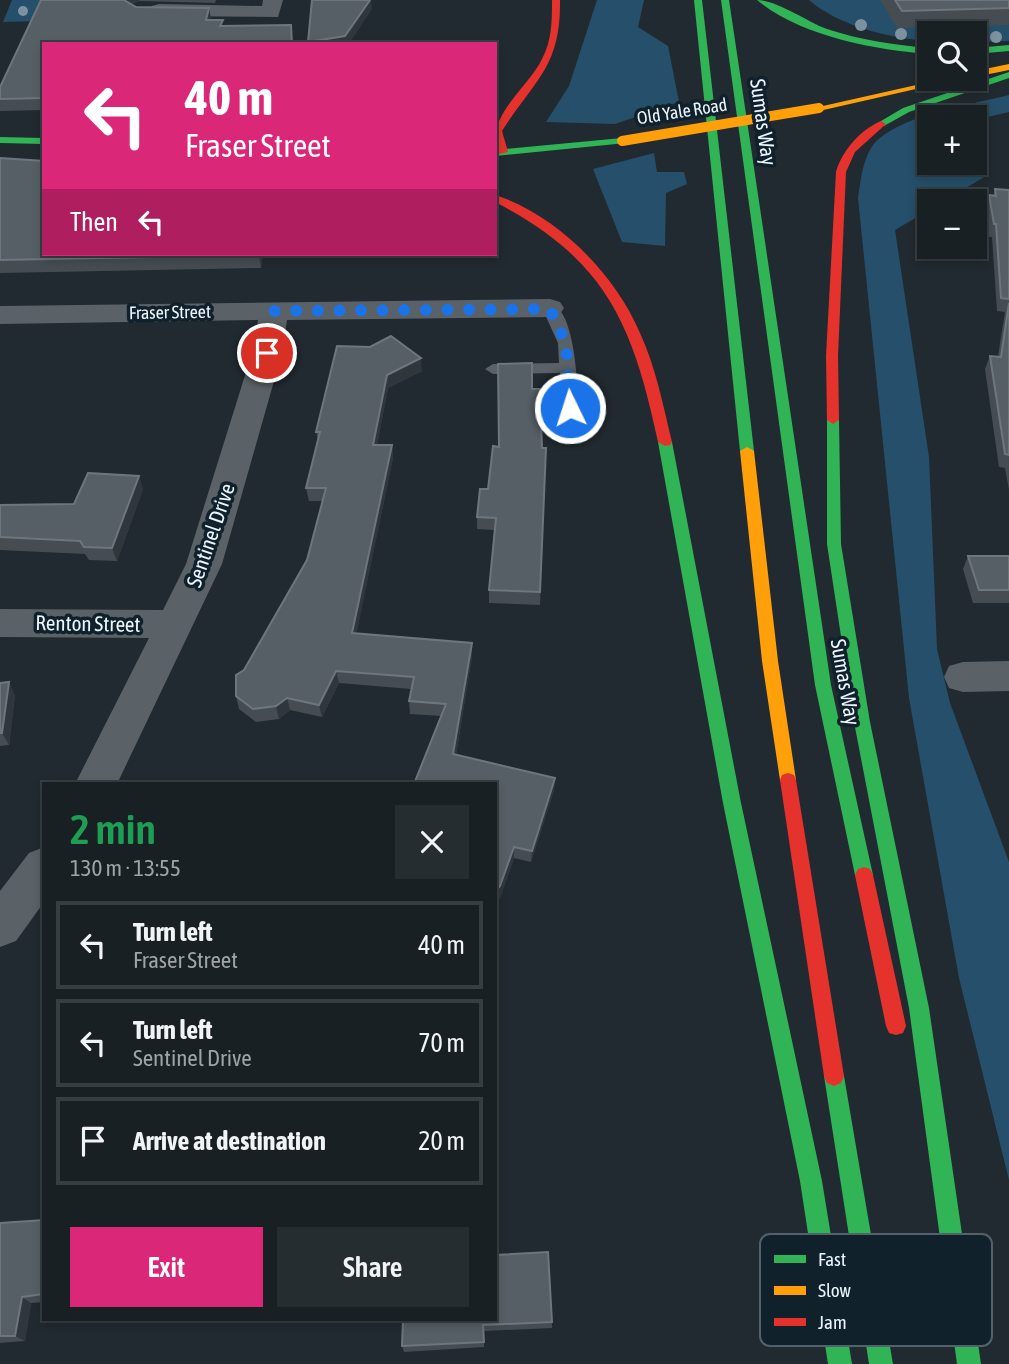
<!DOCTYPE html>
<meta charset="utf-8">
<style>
body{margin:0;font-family:"Asap Condensed",sans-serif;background:#262d31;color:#f1f3f6;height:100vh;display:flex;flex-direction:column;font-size:26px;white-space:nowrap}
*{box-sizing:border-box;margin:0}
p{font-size:23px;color:#9fa3a6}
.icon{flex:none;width:38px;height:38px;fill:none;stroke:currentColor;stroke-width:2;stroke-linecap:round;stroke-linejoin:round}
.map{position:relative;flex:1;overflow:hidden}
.drawer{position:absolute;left:42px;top:782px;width:455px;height:539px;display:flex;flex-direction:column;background:#192024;border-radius:0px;box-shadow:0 4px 10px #0003,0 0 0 2px #373e41}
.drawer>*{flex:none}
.banner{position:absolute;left:42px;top:42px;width:455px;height:214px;border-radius:0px;box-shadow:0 4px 10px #0003,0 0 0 2px #373e41;background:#db2777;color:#fff;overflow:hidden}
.tools{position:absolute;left:917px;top:21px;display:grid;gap:14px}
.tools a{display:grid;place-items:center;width:70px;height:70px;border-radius:0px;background:#192024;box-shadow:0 4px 10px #0003,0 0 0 2px #373e41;font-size:35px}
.pin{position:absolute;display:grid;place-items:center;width:60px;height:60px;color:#fff;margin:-30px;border:4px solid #fff;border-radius:50%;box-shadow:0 2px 7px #0007}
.me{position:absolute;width:77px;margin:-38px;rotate:356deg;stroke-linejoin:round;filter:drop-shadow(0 0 5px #0008)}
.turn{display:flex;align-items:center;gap:24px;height:147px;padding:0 28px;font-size:32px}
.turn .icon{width:91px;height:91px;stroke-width:2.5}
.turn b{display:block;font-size:49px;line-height:60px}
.then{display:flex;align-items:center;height:66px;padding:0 28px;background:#0003;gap:14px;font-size:26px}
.round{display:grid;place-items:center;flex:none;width:74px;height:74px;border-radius:0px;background:#262d31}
.overview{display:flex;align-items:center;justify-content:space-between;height:119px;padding:0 28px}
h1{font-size:42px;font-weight:600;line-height:52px;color:#1e9e55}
.cta{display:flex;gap:14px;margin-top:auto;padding:14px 28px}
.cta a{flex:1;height:80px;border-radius:0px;background:#db2777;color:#fff;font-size:28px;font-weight:600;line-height:80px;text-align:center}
.cta a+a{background:#262d31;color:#f1f3f6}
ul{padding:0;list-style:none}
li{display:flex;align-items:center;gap:21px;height:88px;margin:0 14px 10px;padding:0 14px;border:4px solid #373e41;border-radius:0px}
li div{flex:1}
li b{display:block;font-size:26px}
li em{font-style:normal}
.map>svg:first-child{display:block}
.green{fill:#254f6a}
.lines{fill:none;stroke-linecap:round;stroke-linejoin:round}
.lane{fill:#5a6267;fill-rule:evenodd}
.street{fill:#5a6267;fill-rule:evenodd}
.fast{fill:#30b455;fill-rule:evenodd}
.slow{fill:#ff9f0a;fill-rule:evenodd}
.jam{fill:#e5322d;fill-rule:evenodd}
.slow-bridge{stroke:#ff9f0a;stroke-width:10}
.tree{fill:#7d92a1}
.wall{fill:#454d53}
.shaded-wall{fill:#2f373d}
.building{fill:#565f65;stroke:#6e767d;stroke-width:2}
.route{stroke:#1a73e8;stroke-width:12;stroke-dasharray:0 21.6}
.labels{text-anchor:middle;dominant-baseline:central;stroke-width:7;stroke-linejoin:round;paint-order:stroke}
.far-street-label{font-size:18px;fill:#ebf5fd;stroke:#11212c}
.street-label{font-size:21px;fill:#ebf5fd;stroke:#11212c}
.key{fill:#11212c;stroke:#52616b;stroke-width:2}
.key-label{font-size:19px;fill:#ebf5fd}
</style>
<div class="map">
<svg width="1009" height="1364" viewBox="0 0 1009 1364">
<rect width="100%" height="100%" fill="#212a30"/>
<g class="green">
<polygon points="12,0 129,0 118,19 3,22"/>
<polygon points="597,0 644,0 638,27 668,46 679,102 615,124 546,122 569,86"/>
<path d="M809 0H1009V41L975 42V33H929V41C889 38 841 27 809 0Z"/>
<path d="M1009 95V112L975 120V117H929V163H973L986 176 944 201H929V210L895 230 929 457 937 649 950 703 1009 862V1180L959 978 909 698 858 198C861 179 863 151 880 138 908 114 973 104 1009 95Z"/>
<polygon points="654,153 657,172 684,172 687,184 666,193 665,246 622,242 593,169"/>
</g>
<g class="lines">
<path class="lane" d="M550 303C576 310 577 386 579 408L570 413 561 408 560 373 493 374 485 369 493 364 559 363 558 343 542 308Z"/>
<g class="street">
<polygon points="263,0 283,0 278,17 159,16 152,14 149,10 152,6 159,4 262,6"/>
<polygon points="550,299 560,302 564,308 560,314 550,317 287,320 282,353 222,564 117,784 75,784 149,638 0,637 0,609 163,610 186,564 252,353 258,320 0,324 0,306"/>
<polygon points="1009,661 1009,691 963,692 949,688 944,677 949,666 963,662"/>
<polygon points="44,847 44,902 16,941 0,947 0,891 29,853"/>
</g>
<g class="fast">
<polygon points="694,0 702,0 754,451 747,455 740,451"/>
<polygon points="721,0 729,0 831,685 873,875 870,881 864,883 858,881 855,875 815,685"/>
<path d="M757 0C777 0 806 21 827 29 860 40 894 45 929 48V54C875 50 800 36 757 0Z"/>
<polygon points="1009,45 1009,51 975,54 975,48"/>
<polygon points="1009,72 1009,78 909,112 884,126 876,124 903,108"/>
<polygon points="0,137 44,138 44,144 0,143"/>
<polygon points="622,138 627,141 626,143 495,156 495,150"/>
<polygon points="833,416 839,420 841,544 870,722 929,1008 981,1364 957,1364 909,1008 854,722 827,544 827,420"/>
<polygon points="665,438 672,442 741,803 822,1181 852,1364 828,1364 800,1181 723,803 658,442"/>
<polygon points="834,1066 841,1069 844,1076 893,1364 869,1364 824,1076 827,1069"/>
</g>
<g class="slow">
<polygon points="1009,64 1009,70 975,77 975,71"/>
<polygon points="943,79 960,79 819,111 814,108"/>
<polygon points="747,447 754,451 778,661 796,780 794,785 788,787 782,785 780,780 762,661 740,451"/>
</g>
<g class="jam">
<path d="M552 0H560C561 67 535 79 502 131L508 152 499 154C483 117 527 90 542 59 552 41 552 20 552 0Z"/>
<path d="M881 121 886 124 855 152 846 172 838 356 839 420 833 424 827 420 826 356 836 172C842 151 860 130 881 121Z"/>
<path d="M495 195C557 215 615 274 640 333 656 368 663 405 672 442L670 445 665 446 658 442C633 325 607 260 495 202Z"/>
<polygon points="788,773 794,775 796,780 844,1076 841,1083 834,1086 827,1083 824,1076 780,780 782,775"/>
<polygon points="864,867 870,869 873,875 906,1026 903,1033 896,1035 889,1033 886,1026 855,875 858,869"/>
</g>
<polyline class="slow-bridge" points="622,141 819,108"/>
</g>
<g class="tree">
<circle cx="23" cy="11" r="5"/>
<circle cx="861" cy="25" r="6"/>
<circle cx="901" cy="34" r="6"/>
<circle cx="996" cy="37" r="6"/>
</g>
<g class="wall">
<polygon points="41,0 216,0 215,3 139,1 131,4 136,7 209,8 211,20 44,44 44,110 0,111 0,87"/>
<polygon points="880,0 1009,0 1009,25 897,28"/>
<polygon points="0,158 263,254 261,268 0,273"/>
<polygon points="995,189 1009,190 1009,490 1005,468 999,467 985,369 990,356 998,356 1005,312 997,311 992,237 989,237 985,208 989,195 993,196"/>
<polygon points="337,346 422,371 388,388 377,445 392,445 393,458 356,634 472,643 472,656 456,755 555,778 554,790 531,862 514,858 500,898 495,784 414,784 441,716 410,714 409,701 411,689 339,683 322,717 290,710 279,719 256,722 239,709 236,696 244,670 307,560 323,501 309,501 306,488 318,441 316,432"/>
<polygon points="532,389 542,448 546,448 540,605 489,603 489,590 494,530 477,529 477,517 488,489 499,447"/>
<polygon points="143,489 117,561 89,560 85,554 0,550 0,505 74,504"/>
<polygon points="968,556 1009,556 1009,603 973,603 963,569"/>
<polygon points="0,683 15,695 9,745 0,746"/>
<polygon points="44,1220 44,1302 31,1303 25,1341 0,1343 0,1223"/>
<polygon points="403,1320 552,1322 552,1328 484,1331 484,1347 404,1352 402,1346"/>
</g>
<g class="shaded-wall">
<polygon points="124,0 139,0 139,1 130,4"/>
<polygon points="370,0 371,0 372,9 349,44 308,44 308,42"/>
<polygon points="209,8 211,19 209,32 206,20"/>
<polygon points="259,254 263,254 261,268 259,255"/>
<polygon points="421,358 422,371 388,388 375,458 373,445 387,375"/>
<polygon points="392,445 393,458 354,646 352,633"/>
<polygon points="139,476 143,489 117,561 112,548"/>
<polygon points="472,643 472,656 454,767 453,754"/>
<polygon points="336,671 339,683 322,717 319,705"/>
<polygon points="9,682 15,695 9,745 2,733"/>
<polygon points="287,698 290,710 279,719 276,706"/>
<polygon points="555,778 554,790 531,862 532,851"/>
<polygon points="514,847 514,858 500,898 495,903 495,892"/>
<polygon points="22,1297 31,1303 25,1341 15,1336"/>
</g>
<g class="building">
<polygon points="41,0 124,0 136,7 209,8 206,20 223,20 220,26 291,25 292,44 44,44 44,98 0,99 0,87"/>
<polygon points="312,0 370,0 345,36 308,42"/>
<polygon points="895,0 1009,0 1009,8 902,11"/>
<polygon points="0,158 44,161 44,254 259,254 259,255 0,260"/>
<polygon points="995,189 1009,190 1009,299 1001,298 996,224 994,224 989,195 996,196"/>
<polygon points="1009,303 1009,455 1005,454 990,356 1001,357"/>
<polygon points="391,336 421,358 387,375 373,445 392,445 352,633 472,643 453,754 555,778 532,851 514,847 500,886 495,892 495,784 414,784 446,704 409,701 414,677 336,671 319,705 287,698 276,706 253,709 236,696 236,675 244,670 307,560 326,488 306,488 320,432 316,432 337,346 370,347"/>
<polygon points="532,363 532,389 540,389 542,448 546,448 540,592 489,590 496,518 477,517 480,489 488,489 493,446 499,447 498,364"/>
<polygon points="88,473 139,476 112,548 84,547 80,541 0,537 0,505 74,504"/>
<polygon points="968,556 1009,556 1009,590 979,590"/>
<polygon points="9,682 2,733 0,733 0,683"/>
<polygon points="44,1220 44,1294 22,1297 15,1336 0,1336 0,1223"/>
<polygon points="548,1252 552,1322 483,1325 484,1342 402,1346 403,1320 495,1320 495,1255"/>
</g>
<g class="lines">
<polyline class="route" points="267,353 274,311 550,309 566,343 570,408"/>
</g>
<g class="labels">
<g class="far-street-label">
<text transform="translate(682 111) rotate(-9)">Old Yale Road</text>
<text transform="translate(170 312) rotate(-1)">Fraser Street</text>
</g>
<g class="street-label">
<text transform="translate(764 122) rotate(82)">Sumas Way</text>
<text transform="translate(210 535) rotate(-71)">Sentinel Drive</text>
<text transform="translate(88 623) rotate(1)">Renton Street</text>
<text transform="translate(846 682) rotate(80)">Sumas Way</text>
</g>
</g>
<rect x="760" y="1234" width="232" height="112" rx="10" class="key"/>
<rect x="774" y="1255" width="32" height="8" fill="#30b455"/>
<rect x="774" y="1286" width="32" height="9" fill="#ff9f0a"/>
<rect x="774" y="1318" width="32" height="8" fill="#e5322d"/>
<g class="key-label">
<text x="818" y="1266">Fast</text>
<text x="818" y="1297">Slow</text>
<text x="818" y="1329">Jam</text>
</g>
</svg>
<div class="tools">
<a><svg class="icon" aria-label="search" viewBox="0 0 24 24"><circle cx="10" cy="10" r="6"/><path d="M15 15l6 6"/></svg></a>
<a>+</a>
<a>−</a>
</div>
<div class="pin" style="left:267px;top:353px;background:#d93025"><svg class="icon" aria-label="arrive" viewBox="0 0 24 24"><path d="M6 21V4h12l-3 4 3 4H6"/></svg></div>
<svg class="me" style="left:570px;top:408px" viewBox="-20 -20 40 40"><circle r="17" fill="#1a73e8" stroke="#fff" stroke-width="3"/><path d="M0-11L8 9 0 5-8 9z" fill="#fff"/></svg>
<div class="banner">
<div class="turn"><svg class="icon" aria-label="left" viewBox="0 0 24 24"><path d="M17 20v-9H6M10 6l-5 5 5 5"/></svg><div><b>40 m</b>Fraser Street</div></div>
<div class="then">Then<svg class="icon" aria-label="left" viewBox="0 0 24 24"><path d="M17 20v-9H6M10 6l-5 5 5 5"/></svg></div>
</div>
<section class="drawer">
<div class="overview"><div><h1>2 min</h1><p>130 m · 13:55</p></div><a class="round"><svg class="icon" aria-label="close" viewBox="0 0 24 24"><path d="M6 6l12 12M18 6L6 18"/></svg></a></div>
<ul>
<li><svg class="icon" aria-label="left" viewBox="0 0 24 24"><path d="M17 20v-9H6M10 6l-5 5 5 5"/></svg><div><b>Turn left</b><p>Fraser Street</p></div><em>40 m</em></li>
<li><svg class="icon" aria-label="left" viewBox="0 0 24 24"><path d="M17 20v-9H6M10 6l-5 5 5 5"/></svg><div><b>Turn left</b><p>Sentinel Drive</p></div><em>70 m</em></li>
<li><svg class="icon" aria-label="arrive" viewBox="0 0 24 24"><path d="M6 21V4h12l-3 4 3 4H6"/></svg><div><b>Arrive at destination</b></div><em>20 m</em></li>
</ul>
<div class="cta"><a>Exit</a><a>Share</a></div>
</section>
</div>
